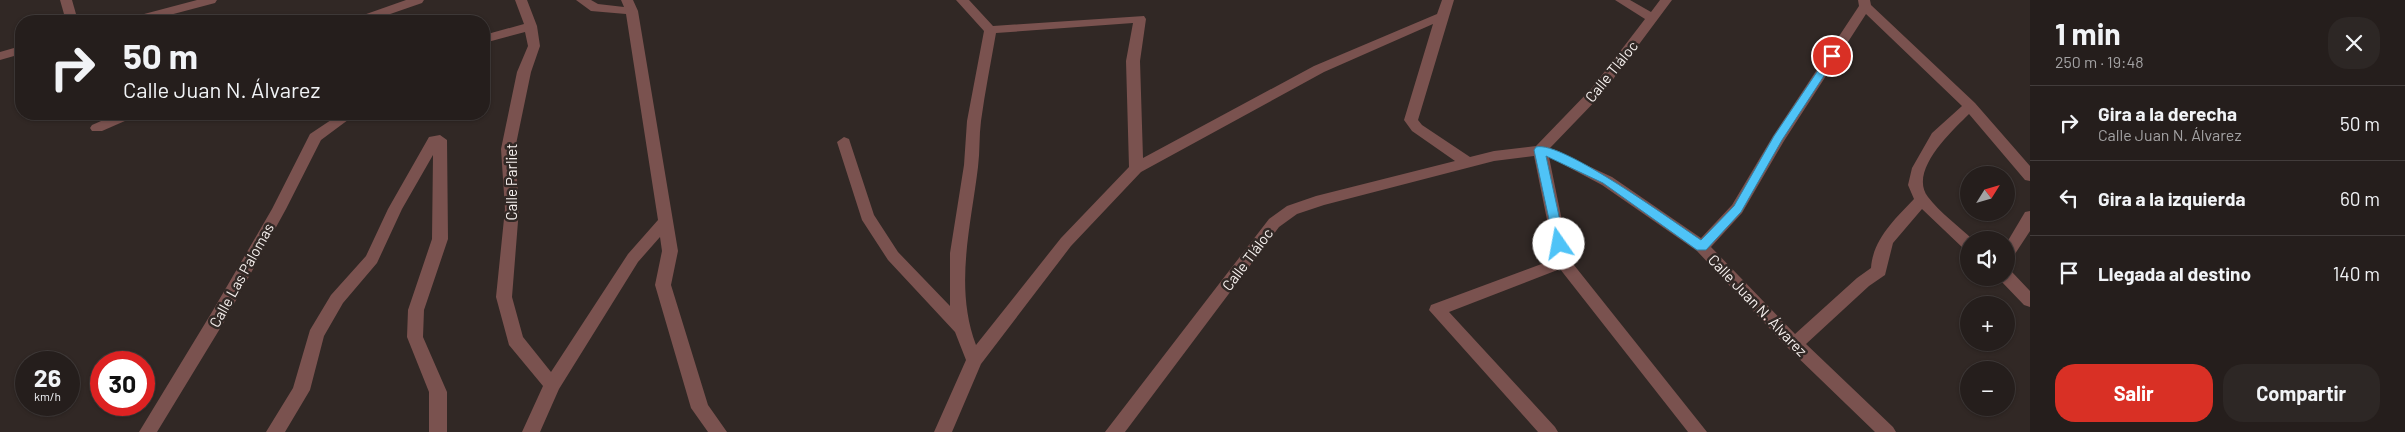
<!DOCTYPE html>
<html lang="es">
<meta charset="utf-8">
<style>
body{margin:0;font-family:Barlow,sans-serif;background:#2d2725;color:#f1f3f6;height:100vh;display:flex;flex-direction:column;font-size:19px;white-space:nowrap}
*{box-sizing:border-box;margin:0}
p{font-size:16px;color:#a3a2a3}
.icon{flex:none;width:28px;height:28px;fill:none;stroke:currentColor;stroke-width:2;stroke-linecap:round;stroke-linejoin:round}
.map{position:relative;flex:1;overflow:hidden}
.panel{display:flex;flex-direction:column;background:#251e1c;width:375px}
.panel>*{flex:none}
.banner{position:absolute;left:15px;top:15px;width:475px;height:105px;border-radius:20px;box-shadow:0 1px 4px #0004,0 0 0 1px #423c3b;background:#251e1c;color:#f1f3f6;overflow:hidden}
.needle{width:32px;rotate:53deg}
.buttons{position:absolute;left:1960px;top:166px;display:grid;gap:10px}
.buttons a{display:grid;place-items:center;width:55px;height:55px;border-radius:50%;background:#251e1c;box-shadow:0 1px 4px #0004,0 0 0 1px #423c3b;font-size:25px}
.speed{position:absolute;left:15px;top:351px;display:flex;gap:10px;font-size:25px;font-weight:700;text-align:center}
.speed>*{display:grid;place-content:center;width:65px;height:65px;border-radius:50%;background:#251e1c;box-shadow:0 1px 4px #0004,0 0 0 1px #423c3b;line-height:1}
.speed small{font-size:12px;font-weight:400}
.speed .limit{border:8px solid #d22;background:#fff;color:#111}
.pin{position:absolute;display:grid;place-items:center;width:42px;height:42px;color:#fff;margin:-21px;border:2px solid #fff;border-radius:50%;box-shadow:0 1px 5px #0007}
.me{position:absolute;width:55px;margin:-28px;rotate:348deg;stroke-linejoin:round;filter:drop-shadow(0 0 4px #0008)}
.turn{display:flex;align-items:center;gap:18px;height:105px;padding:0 25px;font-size:22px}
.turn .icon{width:65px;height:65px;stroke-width:2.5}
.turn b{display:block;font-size:35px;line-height:42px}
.round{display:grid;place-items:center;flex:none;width:52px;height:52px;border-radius:20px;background:#2d2725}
.head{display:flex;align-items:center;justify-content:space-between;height:85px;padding:0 25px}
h1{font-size:30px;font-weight:700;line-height:38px}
.button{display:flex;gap:10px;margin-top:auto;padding:10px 25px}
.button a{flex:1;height:58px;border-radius:20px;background:#d93025;color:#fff;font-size:20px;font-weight:700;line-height:58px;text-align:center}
.button a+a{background:#2d2725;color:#f1f3f6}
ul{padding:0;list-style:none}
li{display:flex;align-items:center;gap:15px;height:75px;padding:0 25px;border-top:1px solid #423c3b}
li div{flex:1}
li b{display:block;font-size:19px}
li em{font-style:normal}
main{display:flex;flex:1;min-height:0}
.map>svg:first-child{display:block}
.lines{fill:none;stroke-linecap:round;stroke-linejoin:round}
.street{fill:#7a524f;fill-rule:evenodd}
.route{fill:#4fc3f7;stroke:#337fa1}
.labels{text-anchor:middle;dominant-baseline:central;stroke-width:5;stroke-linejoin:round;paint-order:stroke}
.street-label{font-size:15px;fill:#f6f0ee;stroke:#312825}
</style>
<main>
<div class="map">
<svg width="2030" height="432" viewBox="0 0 2030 432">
<rect width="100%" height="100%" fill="#312825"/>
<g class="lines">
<g class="street">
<polygon points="60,0 72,0 78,21 66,21"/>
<polygon points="197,0 217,0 215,3 147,21 127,21 129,18"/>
<polygon points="406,0 424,0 422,3 370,21 353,21 355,18"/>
<polygon points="515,0 527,0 537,26 540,46 531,72 515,149 519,209 512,297 523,337 551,372 628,254 658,220 626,14 591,11 576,0 591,0 598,4 624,7 621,0 633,0 638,11 678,251 671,285 708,405 727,432 708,432 691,408 655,285 662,251 660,237 638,262 559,389 540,432 522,432 543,386 509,345 496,297 505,209 501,149 517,72 528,46 525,32 484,43 484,35 524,24"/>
<path d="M956 0H969L993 26 1144 16 1146 19 1140 61 1143 158 1314 66 1437 14 1442 0H1454L1418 120 1422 125 1470 157 1494 151 1536 146 1592 88 1645 19 1615 0H1630L1651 12 1660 0H1672L1602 94 1550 148 1612 177 1701 238 1732 205 1773 136 1859 6 1858 0H1870L1871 5 1975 103 2030 166V181L2025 180 1969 114C1952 131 1908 171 1928 197 1940 213 1959 226 1973 240H1969V251L1964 249 1922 209 1893 243 1885 275 1869 286 1806 344 1893 427 1896 432H1875L1789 349 1697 251 1602 185 1549 157 1570 260 1707 432H1688L1560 269 1449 312 1555 427 1558 432H1538L1429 310 1431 305 1555 259 1534 156 1494 161 1324 205 1297 214 1279 227 1125 432H1105L1269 219 1287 206 1316 196 1455 161 1412 131 1404 120 1433 24 1324 72 1141 172 1071 246 981 364 952 432H934L966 360 955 332 888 260 862 220 837 142 844 137 849 139 874 215 898 252 950 306V253L964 165 967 121 984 31ZM1866 14 1962 106 1932 133 1912 168 1908 185 1914 199C1895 219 1873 239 1871 268L1857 278 1795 334 1711 247 1742 213 1784 141ZM1133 23 1126 61 1129 167 1061 238 976 345C954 287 971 226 978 167 980 151 979 136 981 121 985 91 991 62 996 33Z"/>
<polygon points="21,46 21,54 0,60 0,52"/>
<polygon points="117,114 136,114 134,117 102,131 92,131 90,128 92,125"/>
<polygon points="340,114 356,114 321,140 286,209 224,322 157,432 139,432 212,312 272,209 310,134"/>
<polygon points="440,135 447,140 448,239 424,310 423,337 447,392 447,432 429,432 429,392 407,337 408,310 432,239 433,155 402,209 377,263 343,303 324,336 310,390 285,432 266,432 293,388 310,330 331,295 366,256 388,209 429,137"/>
<polygon points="2030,211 2030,231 2011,260 2006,262 2006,244 2025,212"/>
<polygon points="2006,270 2012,272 2030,291 2030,307 2024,305 2000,280 1999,278 2006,278"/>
</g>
</g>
<path class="route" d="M1832 53 1837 56 1782 140 1741 212 1706 250H1697L1603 183 1546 156 1565 244 1559 248 1555 247 1534 150 1536 147C1562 140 1675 223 1701 240L1734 206 1774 136 1829 54Z"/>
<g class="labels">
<g class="street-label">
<text transform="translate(1611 71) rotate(-51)">Calle Tláloc</text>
<text transform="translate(511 182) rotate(-90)">Calle Parliet</text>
<text transform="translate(1247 259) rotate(-53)">Calle Tláloc</text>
<text transform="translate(241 275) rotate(-61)">Calle Las Palomas</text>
<text transform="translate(1758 305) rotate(46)">Calle Juan N. Álvarez</text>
</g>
</g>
</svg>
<div class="buttons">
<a><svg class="needle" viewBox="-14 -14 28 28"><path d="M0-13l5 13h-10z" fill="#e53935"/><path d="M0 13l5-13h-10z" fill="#a3a2a3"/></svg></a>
<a><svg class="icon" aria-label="sound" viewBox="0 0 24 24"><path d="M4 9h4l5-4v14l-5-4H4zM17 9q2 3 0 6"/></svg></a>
<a>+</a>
<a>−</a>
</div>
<div class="speed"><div>26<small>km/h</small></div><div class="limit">30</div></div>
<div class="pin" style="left:1832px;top:56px;background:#d93025"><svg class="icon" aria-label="arrive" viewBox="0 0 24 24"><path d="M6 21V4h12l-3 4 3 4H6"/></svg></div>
<svg class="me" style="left:1559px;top:244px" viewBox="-20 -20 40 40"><circle r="19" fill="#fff"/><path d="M0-13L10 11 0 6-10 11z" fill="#4fc3f7"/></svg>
<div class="banner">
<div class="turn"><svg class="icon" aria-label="right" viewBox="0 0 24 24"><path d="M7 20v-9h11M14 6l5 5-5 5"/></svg><div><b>50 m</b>Calle Juan N. Álvarez</div></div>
</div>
</div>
<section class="panel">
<div class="head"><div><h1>1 min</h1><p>250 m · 19:48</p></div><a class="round"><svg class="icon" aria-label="close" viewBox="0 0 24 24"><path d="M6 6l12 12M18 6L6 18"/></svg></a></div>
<ul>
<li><svg class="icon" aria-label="right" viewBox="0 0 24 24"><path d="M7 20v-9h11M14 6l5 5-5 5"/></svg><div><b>Gira a la derecha</b><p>Calle Juan N. Álvarez</p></div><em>50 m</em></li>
<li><svg class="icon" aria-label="left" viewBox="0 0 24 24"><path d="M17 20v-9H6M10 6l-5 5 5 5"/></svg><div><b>Gira a la izquierda</b></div><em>60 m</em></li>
<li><svg class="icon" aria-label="arrive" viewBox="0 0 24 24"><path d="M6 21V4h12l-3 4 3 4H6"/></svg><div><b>Llegada al destino</b></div><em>140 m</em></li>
</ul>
<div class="button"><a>Salir</a><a>Compartir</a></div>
</section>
</main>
